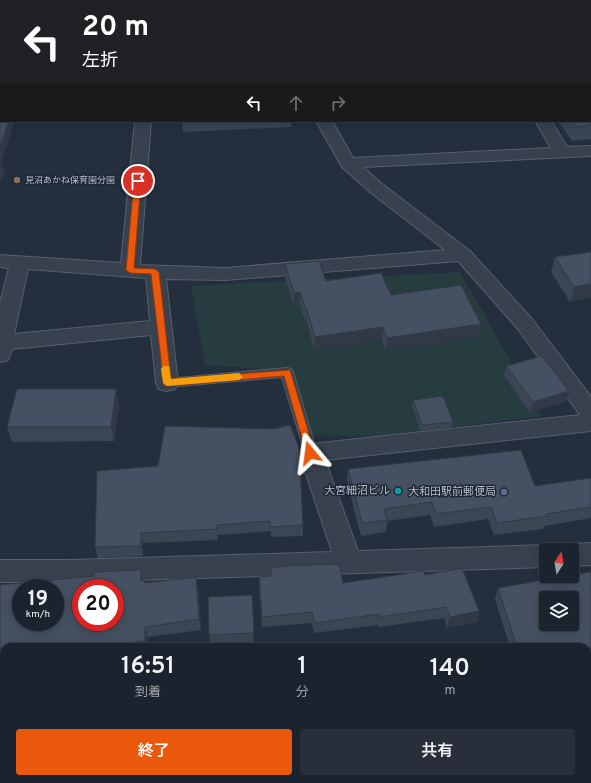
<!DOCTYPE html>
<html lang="ja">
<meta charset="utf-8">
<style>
body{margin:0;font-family:Overpass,"Noto Sans JP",sans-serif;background:#282f3a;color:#f1f3f6;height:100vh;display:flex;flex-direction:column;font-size:15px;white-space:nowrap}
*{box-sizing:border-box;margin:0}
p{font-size:13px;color:#a0a4aa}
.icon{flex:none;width:22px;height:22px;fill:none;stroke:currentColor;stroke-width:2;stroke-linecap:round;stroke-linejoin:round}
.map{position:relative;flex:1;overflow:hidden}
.drawer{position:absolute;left:0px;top:643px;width:591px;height:140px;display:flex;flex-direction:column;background:#1b232e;border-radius:12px 12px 0 0;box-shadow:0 2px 10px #0003,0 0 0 1px #39404a}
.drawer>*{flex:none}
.hud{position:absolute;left:0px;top:0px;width:591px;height:122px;box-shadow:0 2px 10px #0003,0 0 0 1px #39404a;background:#202124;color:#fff;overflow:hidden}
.needle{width:26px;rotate:12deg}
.fabs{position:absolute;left:539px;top:543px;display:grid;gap:8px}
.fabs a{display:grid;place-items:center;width:40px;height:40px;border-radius:4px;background:#1b232e;box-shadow:0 2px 10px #0003,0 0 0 1px #39404a;font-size:20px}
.speed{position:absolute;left:12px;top:579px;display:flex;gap:8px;font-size:20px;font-weight:700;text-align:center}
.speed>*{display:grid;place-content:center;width:52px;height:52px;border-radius:50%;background:#1b232e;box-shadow:0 2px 10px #0003,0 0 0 1px #39404a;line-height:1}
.speed small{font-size:10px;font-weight:400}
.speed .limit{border:6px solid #d22;background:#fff;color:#111}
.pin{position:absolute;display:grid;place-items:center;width:34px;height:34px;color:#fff;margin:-17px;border:2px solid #fff;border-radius:50%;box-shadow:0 1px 4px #0007}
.me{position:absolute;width:44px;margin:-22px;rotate:344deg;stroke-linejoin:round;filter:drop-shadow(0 0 3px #0008)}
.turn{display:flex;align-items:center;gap:14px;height:84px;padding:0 16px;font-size:18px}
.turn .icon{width:52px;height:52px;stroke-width:2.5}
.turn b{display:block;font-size:28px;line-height:34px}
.lanes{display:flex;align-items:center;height:38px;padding:0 16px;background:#0003;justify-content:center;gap:20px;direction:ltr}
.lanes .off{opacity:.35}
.eta{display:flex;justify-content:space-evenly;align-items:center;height:68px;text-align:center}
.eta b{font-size:24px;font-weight:600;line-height:28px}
.cta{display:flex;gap:8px;margin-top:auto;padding:8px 16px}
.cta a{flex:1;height:46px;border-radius:4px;background:#ea580c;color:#fff;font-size:16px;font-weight:600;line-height:46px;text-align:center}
.cta a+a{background:#282f3a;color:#f1f3f6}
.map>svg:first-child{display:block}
.green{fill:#263c3f}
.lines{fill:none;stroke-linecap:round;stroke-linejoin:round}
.lane-casing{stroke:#565f6c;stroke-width:2}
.street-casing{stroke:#565f6c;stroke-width:2}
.lane{fill:#38414e;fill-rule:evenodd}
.street{fill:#38414e;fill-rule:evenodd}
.rail{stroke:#5a6575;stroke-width:3.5;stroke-dasharray:5 5;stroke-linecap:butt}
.wall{fill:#3b4654}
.shaded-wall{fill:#303945}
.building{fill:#455162;stroke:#303945;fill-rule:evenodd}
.route{fill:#ea580c;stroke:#983908}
.slow{fill:#f59e0b}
.education-dot{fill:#8d6e63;stroke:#1d2633;stroke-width:1.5}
.culture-dot{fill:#0f9aa8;stroke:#1d2633;stroke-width:1.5}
.service-dot{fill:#5c6f8a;stroke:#1d2633;stroke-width:1.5}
.labels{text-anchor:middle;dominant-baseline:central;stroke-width:3;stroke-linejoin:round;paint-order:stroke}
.far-poi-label{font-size:9px;fill:#b4bcc9;stroke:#1d2633;text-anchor:start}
.poi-label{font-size:11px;fill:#b4bcc9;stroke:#1d2633;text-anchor:end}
</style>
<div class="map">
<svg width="591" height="783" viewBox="0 0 591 783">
<rect width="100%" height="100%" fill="#242f3e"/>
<polygon class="green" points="460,272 542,416 378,437 310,435 292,371 205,365 191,286"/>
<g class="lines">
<g class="lane-casing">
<polygon id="lane" points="287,368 291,369 293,372 317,453 315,456 311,458 307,456 305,453 282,377 167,387 163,386 161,383 163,380 167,379"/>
</g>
<g class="street-casing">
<g id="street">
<polygon points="224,0 238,0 239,1 225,1"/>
<polygon points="555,0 582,0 554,1"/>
<rect x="0" y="42" width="1" height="8"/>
<polygon points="1,86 1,96 0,97 0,87"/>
<path d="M135 121H151L140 265 225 268 445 250 370 192 342 167 316 121H332L353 158 551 148 535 121H551L567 147 591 146V156L363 167 382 184 470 251 532 319 591 397V431L325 460 358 551 546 545 556 550H546V567L71 582H0V560H71L332 552 299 453 303 447 311 444 580 415 518 329 458 261 225 280 166 279 178 383 175 389 167 391 159 389 156 383 151 335 12 349 8 360 0 362V303L9 268 0 267V255L121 263ZM28 269 146 278 150 321 14 334Z"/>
<polygon points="591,543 591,565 572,566 572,550 562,550 563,547 572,544"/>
</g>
</g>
<use href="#lane" class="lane"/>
<use href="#street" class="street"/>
<g class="rail">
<polyline points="587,750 591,750"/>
<polyline points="0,768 4,768"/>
<polyline points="587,773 591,772"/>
<polyline points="250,783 379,779"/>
</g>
</g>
<g class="wall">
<polygon points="0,0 1,1 1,35 0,35"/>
<polygon points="312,0 371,0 368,1 312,1"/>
<polygon points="590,58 591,59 591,139 572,141 558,121 590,121"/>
<polygon points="182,121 291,121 291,127 183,132"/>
<polygon points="591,252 570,302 551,272 555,257"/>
<polygon points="285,264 326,281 391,295 481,324 478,337 386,351 382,340 314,350 307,322 305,322 300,305 294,306 285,277"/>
<polygon points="506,366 569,391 566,402 530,412 504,376"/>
<polygon points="413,400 453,422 452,427 421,431 412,406"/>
<polygon points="119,404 114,441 12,442 7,427"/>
<polygon points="348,469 535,486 591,478 591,518 544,526 543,529 494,535 488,519 434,527 430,515 387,521 386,532 361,536 347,482"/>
<polygon points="97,471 303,525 303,536 271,537 271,531 218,535 218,540 143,543 143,556 98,558 95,547"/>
<polygon points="141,570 143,581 145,581 146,583 198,588 201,630 148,637 148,647 4,647 4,660 0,660 0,585"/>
<polygon points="591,572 591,713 587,707 587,647 510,647 495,599 498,588"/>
<polygon points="425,575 479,611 477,622 447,628 444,618 378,627 378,625 314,633 312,623 262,627 259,588 343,583"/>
<polygon points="252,595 254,646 233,647 210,647 209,635"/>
<polygon points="4,682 4,710 0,702"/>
</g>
<g class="shaded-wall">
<polygon points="9,121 15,121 2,159 2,163 5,173 0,181 0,146"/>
<polygon points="591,284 591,298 570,302 574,287"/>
<polygon points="300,292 300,305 294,306 294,293"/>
<polygon points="306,309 307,309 307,322 305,322"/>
<polygon points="481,324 478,337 386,351 387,338"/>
<polygon points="383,327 382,340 314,350 315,337"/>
<polygon points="116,389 119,404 114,441 111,427"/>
<polygon points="569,391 566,402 530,412 533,402"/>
<polygon points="141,533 143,543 143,556 141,546"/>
<polygon points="141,570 143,581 141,581"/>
<polygon points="196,577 198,588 201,630 199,619"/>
<polygon points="479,611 477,622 447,628 450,617"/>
<polygon points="145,627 148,637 148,647 147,647 145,641"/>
</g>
<g class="building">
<polygon points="0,0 202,0 201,1 1,1 1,24 0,24"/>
<polygon points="215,0 230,0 231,1 215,1"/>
<polygon points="315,0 348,0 348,1 316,1"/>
<polygon points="590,58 591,59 591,99 590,98"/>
<polygon points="590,100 591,100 591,125 576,127 572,121 590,121"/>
<polygon points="0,111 1,111 1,121 9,121 0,146"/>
<polygon points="591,252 591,284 574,287 555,257"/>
<polygon points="319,261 326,281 381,273 391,295 461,285 481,324 387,338 383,327 315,337 307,309 306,309 300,292 294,293 285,264"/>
<polygon points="542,356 569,391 533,402 506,366"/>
<polygon points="17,389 116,389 111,427 7,427"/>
<polygon points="443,396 453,422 422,425 413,400"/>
<polygon points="290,425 299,447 303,525 270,527 270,521 217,525 217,529 141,533 141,546 95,547 97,471 158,466 165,426 274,429"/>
<polygon points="521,450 535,486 591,478 591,507 546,514 547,516 497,523 491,507 436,514 432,502 384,509 387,520 362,523 348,469"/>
<polygon points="339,564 343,583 424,571 425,575 462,568 479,611 450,617 446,607 380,617 379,614 315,623 312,612 262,617 259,577 271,576 271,568 285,566"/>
<path d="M141 570V581H145V583L196 577 199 619 145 627V641L83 647H4V649H0V585L94 576V572ZM21 588H55V622H21ZM81 588H115V622H81Z"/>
<path d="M591 572V696L587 690V647H517L498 588 566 576H572V575ZM546 598H572V624H546Z"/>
<polygon points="252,595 254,633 209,635 208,597"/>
<polygon points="4,682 4,702 0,702 0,701"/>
</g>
<polygon class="route" points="138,178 141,181 134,268 155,269 159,272 171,379 290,370 315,453 314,456 307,456 306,453 284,376 167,386 164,385 151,274 130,273 126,270 134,181"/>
<polygon class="slow" points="163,366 169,366 171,379 239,373 243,377 239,380 167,386 163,383 161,369"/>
<circle class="education-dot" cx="17" cy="180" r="4"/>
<circle class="culture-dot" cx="398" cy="491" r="4"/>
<circle class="service-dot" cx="504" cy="492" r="4"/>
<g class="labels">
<g class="far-poi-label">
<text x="25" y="180">見沼あかね保育園分園</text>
</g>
<g class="poi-label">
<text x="390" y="491">大宮細沼ビル</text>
<text x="496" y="492">大和田駅前郵便局</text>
</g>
</g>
</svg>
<div class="fabs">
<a><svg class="needle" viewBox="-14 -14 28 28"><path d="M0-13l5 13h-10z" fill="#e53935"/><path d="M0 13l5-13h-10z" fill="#a0a4aa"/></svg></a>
<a><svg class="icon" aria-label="layers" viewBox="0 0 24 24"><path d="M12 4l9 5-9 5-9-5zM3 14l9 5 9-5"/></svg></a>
</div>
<div class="speed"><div>19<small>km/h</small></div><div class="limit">20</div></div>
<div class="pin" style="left:138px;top:181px;background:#d93025"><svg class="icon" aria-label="arrive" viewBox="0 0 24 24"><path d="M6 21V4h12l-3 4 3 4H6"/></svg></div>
<svg class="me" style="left:310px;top:453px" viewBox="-20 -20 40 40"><path d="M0-17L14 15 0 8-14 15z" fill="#ea580c" stroke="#fff" stroke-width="4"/></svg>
<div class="hud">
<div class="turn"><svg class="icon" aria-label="left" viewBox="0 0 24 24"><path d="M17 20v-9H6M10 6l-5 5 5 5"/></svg><div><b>20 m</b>左折</div></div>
<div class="lanes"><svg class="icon" aria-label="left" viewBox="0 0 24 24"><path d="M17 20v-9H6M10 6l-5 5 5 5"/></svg><svg class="icon off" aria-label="ahead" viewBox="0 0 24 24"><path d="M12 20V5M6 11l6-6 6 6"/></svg><svg class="icon off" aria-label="right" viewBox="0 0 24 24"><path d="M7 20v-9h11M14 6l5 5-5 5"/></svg></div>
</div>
<section class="drawer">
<div class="eta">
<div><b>16:51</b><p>到着</p></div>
<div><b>1</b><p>分</p></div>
<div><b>140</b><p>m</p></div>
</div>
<div class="cta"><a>終了</a><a>共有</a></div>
</section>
</div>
